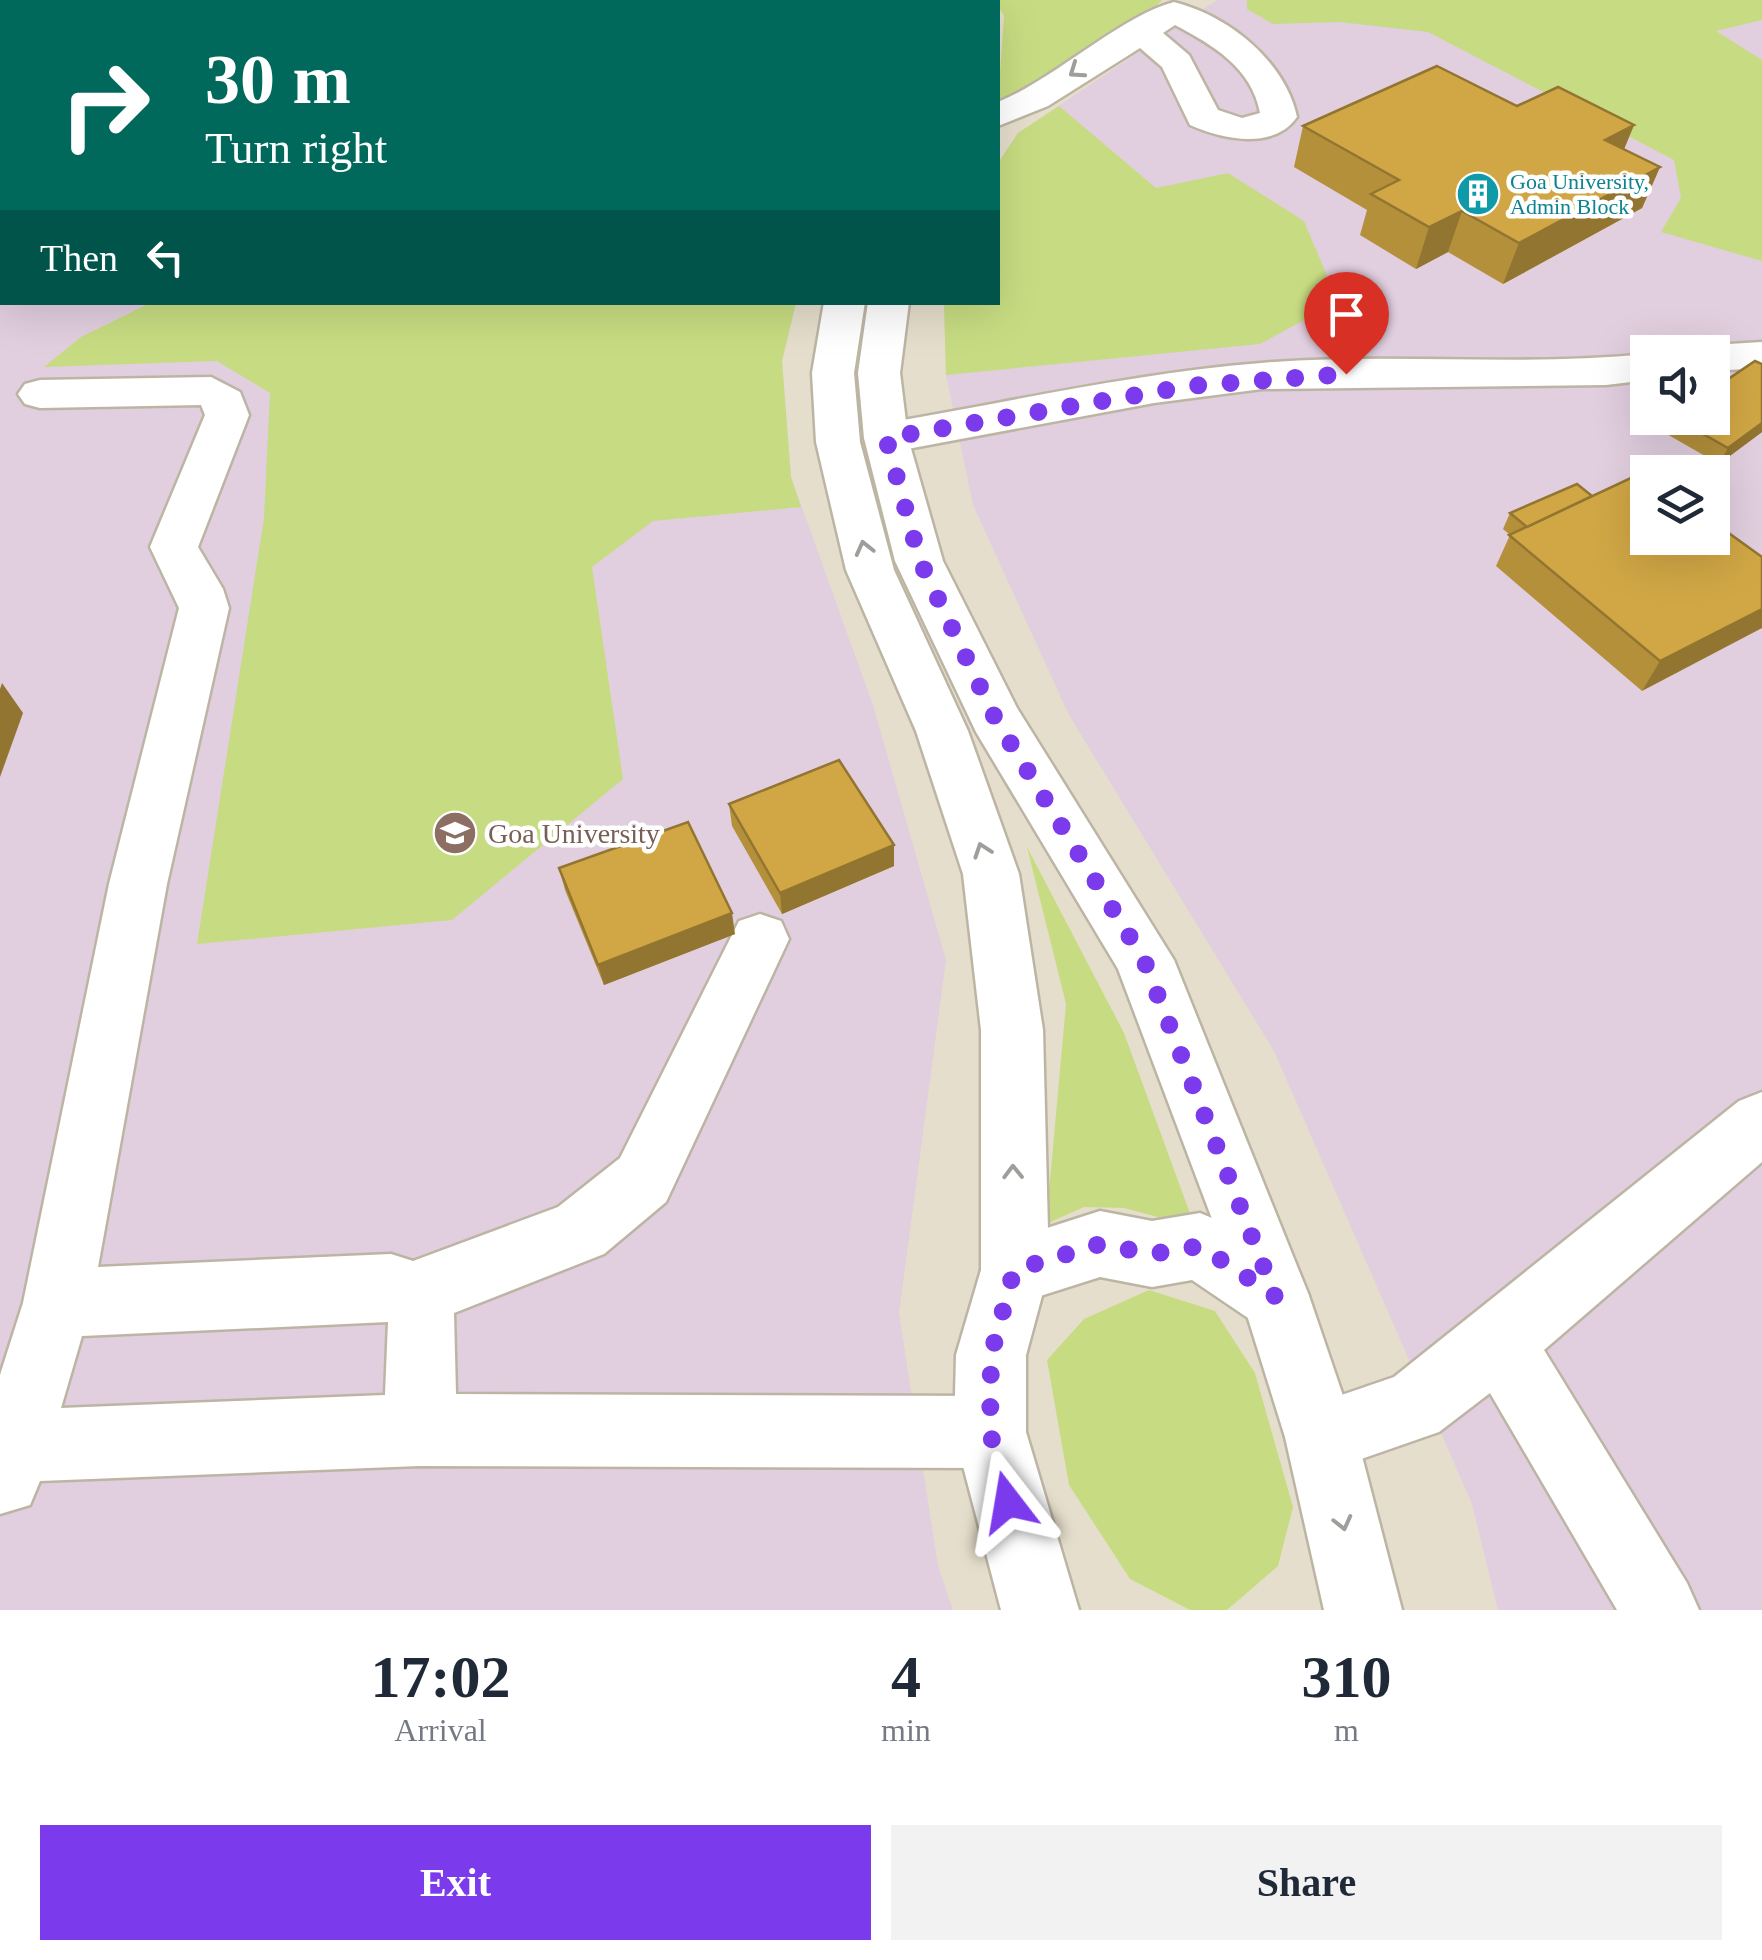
<!DOCTYPE html>
<style>
body{margin:0;font-family:"Times New Roman",serif;background:#f2f2f3;color:#1f2937;height:100vh;display:flex;flex-direction:column;font-size:38px;white-space:nowrap}
*{box-sizing:border-box;margin:0}
p{font-size:32px;color:#747a83}
.icon{flex:none;width:55px;height:55px;fill:none;stroke:currentColor;stroke-width:2;stroke-linecap:round;stroke-linejoin:round}
.map{position:relative;height:1610px;overflow:hidden}
.drawer{display:flex;flex-direction:column;background:#fff;flex:1}
.drawer>*{flex:none}
.hud{position:absolute;left:0px;top:0px;width:1000px;height:305px;box-shadow:0 10px 40px #0002;background:#00695c;color:#fff;overflow:hidden}
.buttons{position:absolute;left:1630px;top:335px;display:grid;gap:20px}
.buttons a{display:grid;place-items:center;width:100px;height:100px;border-radius:0px;background:#fff;box-shadow:0 10px 40px #0002;font-size:50px}
.pin{position:absolute;display:grid;place-items:center;width:85px;height:85px;color:#fff;margin:-102px -42px;border-radius:50% 50% 50% 0;rotate:-45deg;box-shadow:0 0 10px #0007}
.pin .icon{rotate:45deg}
.me{position:absolute;width:110px;margin:-55px;rotate:346deg;stroke-linejoin:round;filter:drop-shadow(0 0 8px #0008)}
.turn{display:flex;align-items:center;gap:35px;height:210px;padding:0 40px;font-size:45px}
.turn .icon{width:130px;height:130px;stroke-width:2.5}
.turn b{display:block;font-size:70px;line-height:85px}
.then{display:flex;align-items:center;height:95px;padding:0 40px;background:#0003;gap:20px;font-size:38px}
.eta{display:flex;justify-content:space-evenly;align-items:center;height:170px;text-align:center}
.eta b{font-size:60px;font-weight:700;line-height:70px}
.primary-button{display:flex;gap:20px;margin-top:auto;padding:20px 40px}
.primary-button a{flex:1;height:115px;border-radius:0px;background:#7c3aed;color:#fff;font-size:40px;font-weight:700;line-height:115px;text-align:center}
.primary-button a+a{background:#f2f2f3;color:#1f2937}
.map>svg:first-child{display:block}
.education{fill:#e1cedf;fill-rule:evenodd}
.green{fill:#c7dc82}
.lines{fill:none;stroke-linecap:round;stroke-linejoin:round}
.minor-casing{stroke:#bdb5a4;stroke-width:5}
.major-casing{stroke:#bdb5a4;stroke-width:5}
.minor{fill:#fff;fill-rule:evenodd}
.major{fill:#fff;fill-rule:evenodd}
.wall{fill:#b4903b}
.shaded-wall{fill:#927530}
.building{fill:#d1a745;stroke:#927530;stroke-width:2.5}
.oneway{stroke:#9f9e9b}
.route{stroke:#7c3aed;stroke-width:18;stroke-dasharray:0 32.4}
.labels{text-anchor:middle;dominant-baseline:central;stroke-width:9;stroke-linejoin:round;paint-order:stroke}
.far-culture-label{font-size:22px;fill:#0d838f;stroke:#fff;text-anchor:start}
.education-label{font-size:28px;fill:#785e54;stroke:#fff;text-anchor:start}
</style>
<div class="map">
<svg width="1762" height="1610" viewBox="0 0 1762 1610">
<rect width="100%" height="100%" fill="#e6decc"/>
<g class="education">
<polygon points="0,0 891,0 2,2 2,302 796,303 782,361 791,477 873,705 946,960 899,1313 938,1566 953,1610 0,1610"/>
<path d="M1217 0H1762V1610H1498L1472 1504 1274 1051 1069 715 973 505 946 375 944 303 998 302V163L1018 133ZM1648 352H1712V418H1648ZM1648 472H1712V538H1648Z"/>
</g>
<g class="green">
<polygon points="0,0 298,0 300,2 2,2 0,151"/>
<polygon points="994,0 1162,0 1148,14 998,102 1004,16"/>
<polygon points="1247,0 1762,0 1762,20 1716,31 1762,60 1762,261 1661,232 1681,198 1674,160 1428,32 1340,22 1273,24 1247,9"/>
<polygon points="1059,106 1156,188 1228,173 1304,221 1338,302 1260,344 946,375 944,303 998,302 998,163 1018,133"/>
<polygon points="150,303 796,303 782,361 791,477 801,507 653,521 592,567 623,779 452,920 197,944 264,518 270,393 217,361 44,367 81,337"/>
<polygon points="1027,847 1124,1033 1195,1227 1124,1208 1084,1207 1046,1224 1066,1004"/>
<polygon points="1149,1290 1215,1311 1255,1373 1293,1507 1278,1566 1227,1610 1190,1610 1130,1579 1069,1485 1047,1360 1084,1319"/>
</g>
<g class="lines">
<g class="minor-casing">
<g id="minor">
<path d="M1174 2C1229 16 1285 61 1297 117 1273 151 1222 139 1190 125L1162 67 1140 48 1048 106 998 126V102C1055 79 1122 15 1174 2ZM1175 25C1213 45 1252 68 1260 113L1242 118 1218 110 1189 55 1163 33Z"/>
<polygon points="1762,342 1762,368 1712,371 1712,352 1694,352 1712,345"/>
<path d="M1648 354V380L1606 385 1262 389 1154 403 886 453 870 448 864 438 870 428 886 423C1010 402 1135 373 1261 363 1390 352 1519 367 1648 354Z"/>
<path d="M211 377 240 392 249 415 198 547 223 589 229 608 167 884 98 1267 391 1254 413 1261 558 1207 620 1158 739 921 760 914 781 921 789 939 666 1202 604 1254 454 1313 456 1394 990 1396 1016 1406 1026 1432 1016 1458 990 1468 419 1466 40 1481 30 1505 0 1514V1375L23 1303 109 884 179 608 150 547 205 415 201 405 40 408 25 404 18 394 25 384 40 380ZM388 1322 385 1395 61 1408 82 1336Z"/>
<polygon points="1762,1092 1762,1162 1544,1350 1687,1583 1699,1610 1617,1610 1490,1393 1439,1432 1321,1473 1295,1463 1285,1437 1295,1411 1394,1377 1739,1101"/>
<polygon points="1100,1211 1152,1221 1200,1213 1224,1223 1299,1272 1309,1296 1299,1320 1275,1330 1251,1320 1192,1280 1152,1287 1100,1277 1015,1304 991,1294 981,1270 991,1246"/>
</g>
</g>
<g class="major-casing">
<g id="major">
<polygon points="961,0 993,0 994,2 962,2"/>
<polygon points="824,302 865,302 854,373 860,442 894,570 968,731 1019,874 1043,1030 1049,1270 1026,1355 1026,1432 1079,1610 1001,1610 954,1432 956,1355 981,1270 981,1030 963,874 916,731 846,570 816,442 812,373"/>
<polygon points="868,302 909,302 900,373 908,438 943,561 1017,708 1174,960 1309,1296 1357,1437 1402,1610 1324,1610 1285,1437 1241,1296 1118,969 976,732 895,561 864,438 858,373"/>
</g>
</g>
<use href="#minor" class="minor"/>
<use href="#major" class="major"/>
</g>
<g class="wall">
<polygon points="1517,106 1634,125 1624,149 1660,167 1642,208 1503,284 1448,252 1416,269 1360,235 1367,210 1294,167 1303,126"/>
<polygon points="1762,364 1762,432 1719,464 1665,433 1673,418 1712,418"/>
<polygon points="1592,496 1762,557 1642,691 1496,566 1510,535 1503,529 1510,513"/>
<polygon points="729,804 894,845 894,866 782,914 732,826"/>
<polygon points="559,868 735,934 604,985 565,890"/>
</g>
<g class="shaded-wall">
<polygon points="1634,125 1617,166 1605,140"/>
<polygon points="1660,167 1642,208 1503,284 1519,243"/>
<polygon points="1462,211 1448,252 1416,269 1429,227"/>
<polygon points="1762,423 1762,432 1719,464 1728,448"/>
<polygon points="1762,609 1762,628 1642,691 1660,661"/>
<polygon points="2,683 23,713 0,777 0,689"/>
<polygon points="894,845 894,866 782,914 780,893"/>
<polygon points="732,913 735,934 604,985 598,965"/>
</g>
<g class="building">
<polygon points="1437,66 1517,106 1558,87 1634,125 1605,140 1660,167 1519,243 1462,211 1429,227 1371,194 1399,180 1303,126"/>
<polygon points="1755,361 1762,364 1762,423 1728,448 1675,418 1712,418 1712,390"/>
<polygon points="1646,471 1648,472 1648,538 1712,538 1712,521 1762,557 1762,609 1660,661 1509,535"/>
<polygon points="1577,484 1592,496 1527,527 1510,513"/>
<polygon points="839,760 894,845 780,893 729,804"/>
<polygon points="688,822 732,913 598,965 559,868"/>
</g>
<defs><path id="oneway-chevron" d="M-2-3.5L2.5 0L-2 3.5" fill="none" stroke-width="1.6" stroke-linecap="round" stroke-linejoin="round" transform="scale(2.5)"/></defs>
<g class="oneway">
<use href="#oneway-chevron" transform="translate(1076 71) rotate(145)"/>
<use href="#oneway-chevron" transform="translate(864 548) rotate(-104)"/>
<use href="#oneway-chevron" transform="translate(982 850) rotate(-109)"/>
<use href="#oneway-chevron" transform="translate(1013 1172) rotate(-91)"/>
<use href="#oneway-chevron" transform="translate(1343 1523) rotate(76)"/>
</g>
<g class="lines">
<polyline class="route" points="1008,1502 990,1432 991,1355 1014,1270 1100,1244 1152,1254 1200,1246 1275,1296 1144,960 995,718 920,561 886,438 1190,386 1346,374"/>
</g>
<defs>
<g id="building-disc" transform="scale(2.25)"><circle r="9.5" fill="#0f9aa8" stroke="#fff"/><path d="M-4-6H4V6H1V3H-1V6H-4ZM-2.5-4.3h1.7v1.8h-1.7ZM.8-4.3h1.7v1.8H.8ZM-2.5-1h1.7V.8h-1.7ZM.8-1h1.7V.8H.8Z" fill="#fff"/></g>
<g id="university-disc" transform="scale(2.25)"><circle r="9.5" fill="#8d6e63" stroke="#fff"/><path d="M0-5L7-2L0 1L-7-2ZM-4 1L0 2.5L4 1V4Q0 6-4 4Z" fill="#fff"/></g>
</defs>
<g fill-rule="evenodd">
<use href="#building-disc" x="1478" y="194"/>
<use href="#university-disc" x="455" y="833"/>
</g>
<g class="labels">
<g class="far-culture-label">
<text x="1510" y="181">Goa University,<tspan x="1510" dy="25">Admin Block</tspan></text>
</g>
<g class="education-label">
<text x="488" y="833">Goa University</text>
</g>
</g>
</svg>
<div class="buttons">
<a><svg class="icon" aria-label="sound" viewBox="0 0 24 24"><path d="M4 9h4l5-4v14l-5-4H4zM17 9q2 3 0 6"/></svg></a>
<a><svg class="icon" aria-label="layers" viewBox="0 0 24 24"><path d="M12 4l9 5-9 5-9-5zM3 14l9 5 9-5"/></svg></a>
</div>
<div class="pin" style="left:1346px;top:374px;background:#d93025"><svg class="icon" aria-label="arrive" viewBox="0 0 24 24"><path d="M6 21V4h12l-3 4 3 4H6"/></svg></div>
<svg class="me" style="left:1008px;top:1502px" viewBox="-20 -20 40 40"><path d="M0-17L14 15 0 8-14 15z" fill="#7c3aed" stroke="#fff" stroke-width="4"/></svg>
<div class="hud">
<div class="turn"><svg class="icon" aria-label="right" viewBox="0 0 24 24"><path d="M7 20v-9h11M14 6l5 5-5 5"/></svg><div><b>30 m</b>Turn right</div></div>
<div class="then">Then<svg class="icon" aria-label="left" viewBox="0 0 24 24"><path d="M17 20v-9H6M10 6l-5 5 5 5"/></svg></div>
</div>
</div>
<section class="drawer">
<div class="eta">
<div><b>17:02</b><p>Arrival</p></div>
<div><b>4</b><p>min</p></div>
<div><b>310</b><p>m</p></div>
</div>
<div class="primary-button"><a>Exit</a><a>Share</a></div>
</section>
